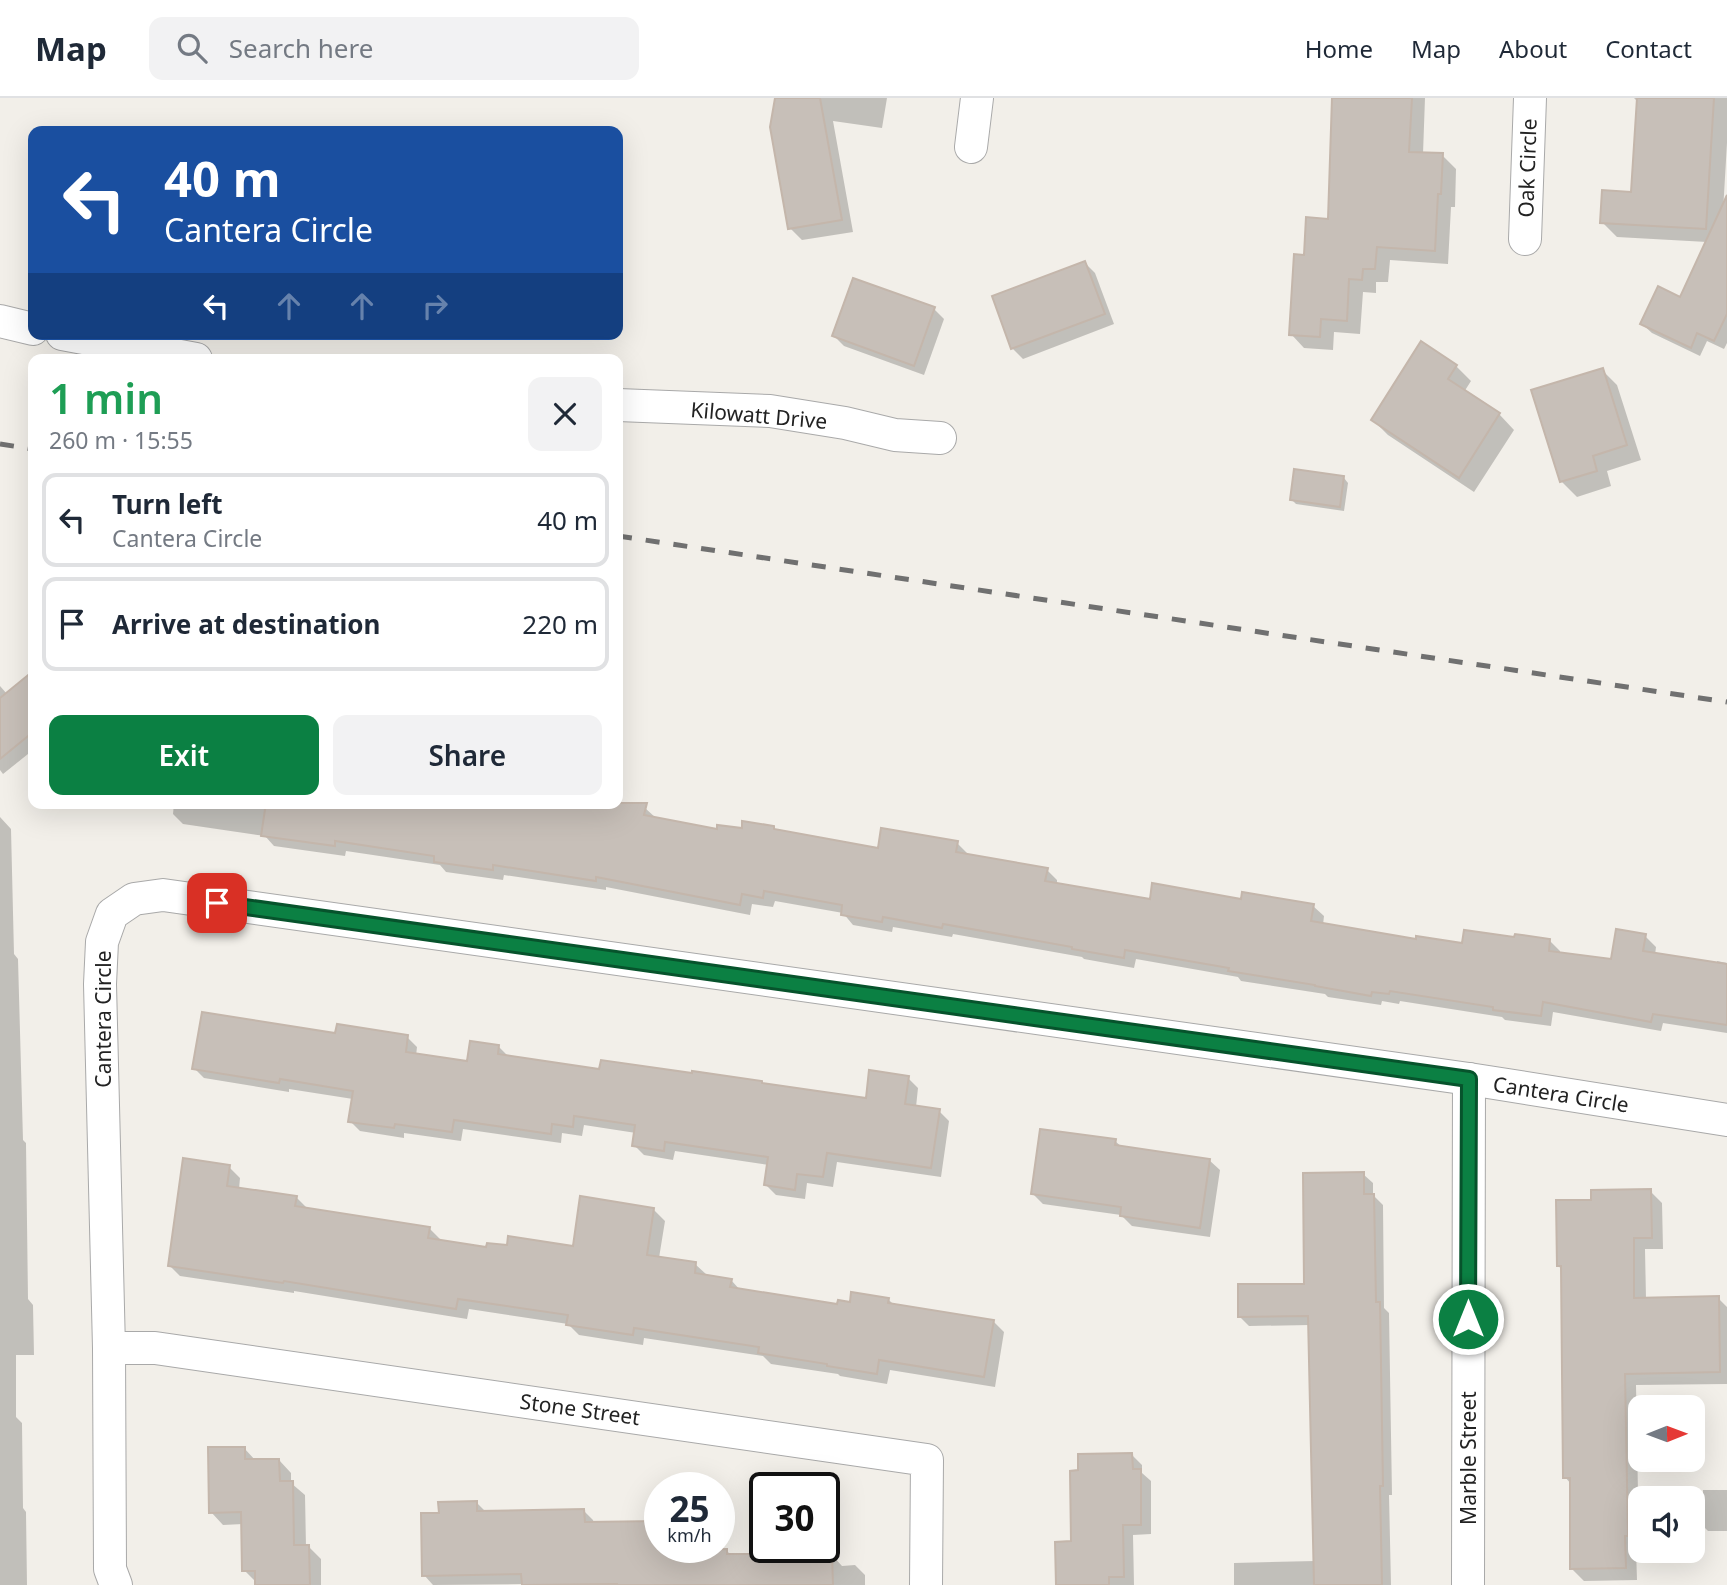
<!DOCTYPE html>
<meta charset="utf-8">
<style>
body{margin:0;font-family:"Noto Sans",sans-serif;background:#f2f2f3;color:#1f2937;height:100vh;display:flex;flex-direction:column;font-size:26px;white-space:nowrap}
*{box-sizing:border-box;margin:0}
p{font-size:23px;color:#747a83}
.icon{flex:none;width:38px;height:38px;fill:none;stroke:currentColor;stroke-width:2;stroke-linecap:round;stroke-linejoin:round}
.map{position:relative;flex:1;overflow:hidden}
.side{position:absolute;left:28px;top:256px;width:595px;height:455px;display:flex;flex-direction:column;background:#fff;border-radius:14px;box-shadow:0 7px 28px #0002}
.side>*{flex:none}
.guide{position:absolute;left:28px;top:28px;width:595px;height:214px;border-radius:14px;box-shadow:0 7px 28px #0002;background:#1a4fa0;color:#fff;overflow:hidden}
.needle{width:46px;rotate:89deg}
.buttons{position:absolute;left:1628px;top:1297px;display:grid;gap:14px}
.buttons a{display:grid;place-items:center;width:77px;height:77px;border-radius:14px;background:#fff;box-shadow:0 7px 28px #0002;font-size:35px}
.speed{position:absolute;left:644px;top:1374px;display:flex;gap:14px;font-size:35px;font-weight:700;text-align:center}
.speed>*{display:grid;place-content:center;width:91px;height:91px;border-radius:50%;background:#fff;box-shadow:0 7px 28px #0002;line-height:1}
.speed small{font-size:18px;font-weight:400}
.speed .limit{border:4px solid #111;border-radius:10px;background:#fff;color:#111}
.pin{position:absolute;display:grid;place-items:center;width:60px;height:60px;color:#fff;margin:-30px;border-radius:14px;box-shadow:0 4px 10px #0006}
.me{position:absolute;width:77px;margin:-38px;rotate:0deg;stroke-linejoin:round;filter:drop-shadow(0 0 5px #0008)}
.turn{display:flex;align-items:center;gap:24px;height:147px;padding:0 21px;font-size:32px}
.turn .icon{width:91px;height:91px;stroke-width:2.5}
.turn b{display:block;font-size:49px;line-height:60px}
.lanes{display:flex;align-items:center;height:66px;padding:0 21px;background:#0003;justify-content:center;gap:35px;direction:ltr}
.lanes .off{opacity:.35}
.round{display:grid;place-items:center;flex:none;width:74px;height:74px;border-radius:14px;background:#f2f2f3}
.head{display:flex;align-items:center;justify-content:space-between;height:119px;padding:0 21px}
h1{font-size:42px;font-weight:600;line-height:52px;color:#1e9e55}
.action{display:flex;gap:14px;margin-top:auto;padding:14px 21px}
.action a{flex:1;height:80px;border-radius:14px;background:#0b8043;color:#fff;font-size:28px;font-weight:600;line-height:80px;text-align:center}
.action a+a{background:#f2f2f3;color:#1f2937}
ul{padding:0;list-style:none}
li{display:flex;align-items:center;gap:21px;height:94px;margin:0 14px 10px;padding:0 7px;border:4px solid #e0e1e3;border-radius:14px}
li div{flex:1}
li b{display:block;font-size:26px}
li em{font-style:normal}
header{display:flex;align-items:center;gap:42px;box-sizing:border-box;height:98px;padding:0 35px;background:#fff;border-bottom:2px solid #e0e1e3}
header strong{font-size:33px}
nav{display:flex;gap:38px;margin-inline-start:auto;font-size:24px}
.search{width:490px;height:63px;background:#f2f2f3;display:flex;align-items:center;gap:18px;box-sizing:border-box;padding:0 24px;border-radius:14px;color:#747a83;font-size:26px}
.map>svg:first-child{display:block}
.shadow{fill:#0003}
.building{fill:#c7bfb8;stroke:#c4b6ab;stroke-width:2}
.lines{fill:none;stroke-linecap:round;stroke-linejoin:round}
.minor-casing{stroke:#a9a9a9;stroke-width:34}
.minor{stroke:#fff;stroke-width:32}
.rail{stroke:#707070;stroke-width:5;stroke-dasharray:14 14;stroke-linecap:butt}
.route-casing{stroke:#07532c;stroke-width:18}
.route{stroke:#0b8043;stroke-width:12}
.labels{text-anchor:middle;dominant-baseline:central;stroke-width:5;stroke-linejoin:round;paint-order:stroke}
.street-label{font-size:21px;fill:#222;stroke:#fff}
</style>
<header>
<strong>Map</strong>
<div class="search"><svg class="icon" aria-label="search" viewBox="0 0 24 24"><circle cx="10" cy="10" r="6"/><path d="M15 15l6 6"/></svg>Search here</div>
<nav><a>Home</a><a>Map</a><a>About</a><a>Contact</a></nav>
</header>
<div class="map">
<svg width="1727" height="1487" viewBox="0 0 1727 1487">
<rect width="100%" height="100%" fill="#f2efe9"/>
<g class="shadow">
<polygon points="776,0 887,0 882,30 833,23 853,134 802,142 790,130"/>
<polygon points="1334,0 1425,0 1423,56 1442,57 1456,71 1455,109 1451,109 1448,166 1390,162 1388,184 1376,184 1376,195 1363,194 1360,236 1334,234 1333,252 1304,250 1291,236 1305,159 1330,123"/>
<polygon points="1634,0 1727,0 1727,45 1721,148 1727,151 1727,245 1724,251 1707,243 1700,258 1652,235 1642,226 1681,201 1707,144 1617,139 1602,124 1633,96 1638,4"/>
<polygon points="1085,165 1095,175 1114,226 1023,261 1013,251 994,199"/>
<polygon points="934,211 944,221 924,277 844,248 834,238"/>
<polygon points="1456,268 1471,283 1464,294 1499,316 1514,332 1474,394 1388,337 1373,322"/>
<polygon points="1602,272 1617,287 1641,362 1607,373 1611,388 1577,399 1561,383"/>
<polygon points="1344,380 1348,385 1344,413 1296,406 1292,402"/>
<polygon points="22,585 33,597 33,652 3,676 0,672 0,588 7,596"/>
<polygon points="174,705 615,705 645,710 656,720 718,733 773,730 778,734 879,752 957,745 967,755 967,758 1047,772 1057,782 1057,787 1151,804 1242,803 1313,808 1324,818 1323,827 1417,843 1463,847 1516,842 1550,843 1560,853 1560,856 1612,863 1645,838 1656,849 1655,857 1717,866 1717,863 1727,865 1727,935 1663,925 1661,933 1553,914 1551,928 1505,922 1502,919 1400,903 1399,906 1382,903 1381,907 1328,899 1325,896 1241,883 1238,879 1136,861 1134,870 1084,861 1082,859 953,836 952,839 893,829 892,834 853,827 843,815 775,803 773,809 752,806 750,817 606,789 606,792 504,777 503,782 446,774 440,767 346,753 345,758 274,748 265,738 183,726 173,716"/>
<polygon points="0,719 11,731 14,856 18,861 23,1042 26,1045 28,1201 33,1207 34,1257 16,1257 16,1319 22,1325 23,1410 26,1414 27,1487 0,1487"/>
<polygon points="337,937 407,939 417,949 416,958 468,965 498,948 508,958 601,973 867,1002 908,980 918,990 916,1009 939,1013 949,1023 941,1079 837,1064 833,1089 807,1085 805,1101 776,1097 766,1087 769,1067 675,1053 673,1062 644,1057 634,1047 636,1035 584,1027 582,1038 562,1035 561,1045 463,1031 461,1043 404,1035 404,1040 360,1033 350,1023 353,1001 289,991 289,994 204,980 194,970"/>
<polygon points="1115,1043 1123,1050 1209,1062 1220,1072 1210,1139 1132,1128 1121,1117 1043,1106 1033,1096"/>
<polygon points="229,1069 240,1080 239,1091 296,1099 308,1111 429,1130 440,1141 440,1144 488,1151 575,1150 654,1112 665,1123 659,1160 695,1166 707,1177 706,1179 731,1182 741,1193 839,1208 888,1201 895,1208 993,1223 1004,1234 995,1289 890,1272 887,1286 840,1278 838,1276 771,1266 763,1258 644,1240 643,1247 579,1237 568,1226 469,1211 467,1221 294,1193 294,1195 180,1178 169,1167"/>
<polygon points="1363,1076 1373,1085 1373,1097 1383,1107 1384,1210 1389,1215 1392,1397 1389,1397 1391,1487 1234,1487 1234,1465 1315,1463 1310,1227 1249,1228 1239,1218 1306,1188"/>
<polygon points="1650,1093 1662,1105 1663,1151 1645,1151 1646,1201 1718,1200 1727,1209 1727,1286 1636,1287 1639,1450 1636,1450 1637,1482 1584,1483 1572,1471 1571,1386 1565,1379 1563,1172 1558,1168 1593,1103"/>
<polygon points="244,1350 256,1363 279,1362 291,1375 291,1385 305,1397 306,1449 309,1449 321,1461 321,1487 257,1487 257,1485 244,1472 243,1426 223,1427 211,1414"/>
<polygon points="1132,1357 1142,1367 1142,1375 1151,1383 1151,1436 1133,1437 1134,1487 1058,1487 1073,1445"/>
<polygon points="1703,1392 1727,1392 1727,1433 1708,1433 1703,1428"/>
<polygon points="477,1405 486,1414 584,1413 593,1422 594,1426 660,1449 683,1449 683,1453 726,1452 732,1458 832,1457 842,1468 855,1467 865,1477 865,1487 524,1487 522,1486 433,1487 424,1477 440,1417"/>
</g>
<g class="building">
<polygon points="775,0 820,0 842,122 788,131 770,29"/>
<polygon points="1332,0 1412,0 1409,54 1443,55 1441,96 1438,96 1435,153 1377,149 1375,171 1363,171 1362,182 1349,181 1347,223 1321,221 1320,239 1289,237 1294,156 1304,157 1306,119 1328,121"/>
<polygon points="1637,0 1714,0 1706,131 1600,125 1602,92 1631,94"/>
<polygon points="1727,97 1727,216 1714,243 1697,235 1691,250 1640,226 1658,188 1680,199"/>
<polygon points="1085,163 1105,216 1011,251 992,198"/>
<polygon points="853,180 935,209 914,268 832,238"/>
<polygon points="1421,243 1457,267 1448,281 1500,315 1459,380 1371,322"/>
<polygon points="1603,270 1627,347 1593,358 1597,373 1560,384 1531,292"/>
<polygon points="1294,371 1344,378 1340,409 1290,402"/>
<polygon points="33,573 33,634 0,661 0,600"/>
<polygon points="266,705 647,705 644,717 717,731 717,727 742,730 742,723 774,728 774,731 878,750 881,730 958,743 956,754 1048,770 1045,783 1150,801 1152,785 1241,801 1242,794 1314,806 1311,823 1416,841 1416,838 1462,845 1464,832 1514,839 1515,836 1550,841 1549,853 1611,861 1616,831 1646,836 1643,853 1727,866 1727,927 1653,916 1651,924 1543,904 1541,918 1493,912 1493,909 1390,893 1389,896 1372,894 1371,898 1315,888 1315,887 1228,873 1229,870 1125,852 1124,860 1072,851 1072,849 943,826 942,830 883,819 882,824 841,817 842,807 764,793 763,800 742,796 740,807 596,779 596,783 493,767 493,772 434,764 434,758 335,743 335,748 261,738"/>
<polygon points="202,914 335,935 337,926 408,937 406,954 467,963 470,943 499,947 498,956 599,971 601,962 692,975 692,973 762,983 762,985 866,1000 869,972 909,978 905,1006 940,1011 931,1070 827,1055 823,1079 797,1076 795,1092 764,1087 768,1059 665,1044 664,1053 632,1048 635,1027 574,1018 573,1029 552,1026 551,1036 454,1022 452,1034 395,1026 394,1030 348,1024 353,993 280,981 279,985 192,971"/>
<polygon points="1040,1031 1116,1041 1115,1047 1210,1061 1200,1130 1120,1118 1121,1109 1031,1096"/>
<polygon points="183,1060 230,1067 227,1088 297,1098 295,1108 430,1129 428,1140 486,1149 487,1145 507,1147 508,1138 573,1148 580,1098 654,1110 647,1157 696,1164 695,1175 732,1181 730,1189 837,1206 838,1202 850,1204 851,1194 889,1200 888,1205 994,1222 984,1279 879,1262 877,1276 827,1268 827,1266 758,1255 759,1249 634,1230 633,1237 566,1227 568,1217 458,1201 456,1211 284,1183 283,1185 168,1168"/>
<polygon points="1364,1074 1364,1096 1374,1096 1376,1204 1380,1204 1383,1388 1380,1388 1382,1487 1314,1487 1308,1218 1238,1219 1238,1186 1304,1186 1303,1075"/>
<polygon points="1651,1091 1652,1140 1634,1140 1634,1200 1719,1198 1720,1274 1625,1276 1628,1438 1625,1438 1626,1470 1570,1471 1570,1380 1563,1380 1561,1168 1557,1168 1556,1102 1591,1102 1591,1092"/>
<polygon points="208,1349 245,1349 245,1361 279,1361 280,1383 293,1383 294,1447 309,1447 310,1487 255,1487 255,1473 242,1473 241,1414 209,1415"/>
<polygon points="1132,1355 1133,1371 1141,1371 1141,1427 1123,1427 1124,1479 1109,1479 1109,1487 1056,1487 1055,1444 1071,1443 1070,1373 1078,1372 1078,1356"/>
<polygon points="477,1403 477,1413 584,1411 585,1424 660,1423 660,1449 674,1449 674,1452 727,1451 727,1456 832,1456 833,1487 617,1487 617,1486 522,1487 521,1476 422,1478 421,1415 439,1415 438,1404"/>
</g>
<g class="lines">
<g class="minor-casing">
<g id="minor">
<polyline points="971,49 977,0"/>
<polyline points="1525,141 1530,0"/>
<polyline points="0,223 33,231"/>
<polyline points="62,236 196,261"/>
<polyline points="618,307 770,313 845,325 895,337 940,340"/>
<polyline points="109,1250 155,1250 927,1362 926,1487"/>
<polyline points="116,1487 110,1471 109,1250 100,886 102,844 112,816 134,801 163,797 1469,981 1727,1022"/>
<polyline points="1468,1487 1469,981"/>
</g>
</g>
<use href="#minor" class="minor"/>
<g class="rail">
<polyline points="0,346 33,351"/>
<polyline points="618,438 1727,604"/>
</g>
</g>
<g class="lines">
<g class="route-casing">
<polyline id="route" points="217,805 1469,981 1468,1221"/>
</g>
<use href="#route" class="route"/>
</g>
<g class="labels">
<g class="street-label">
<text transform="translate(1527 70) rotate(-88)">Oak Circle</text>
<text transform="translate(759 317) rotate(5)">Kilowatt Drive</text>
<text transform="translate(103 921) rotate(-90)">Cantera Circle</text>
<text transform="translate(1561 996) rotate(9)">Cantera Circle</text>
<text transform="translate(580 1311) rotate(8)">Stone Street</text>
<text transform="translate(1468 1360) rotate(-90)">Marble Street</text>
</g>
</g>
</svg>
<div class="buttons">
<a><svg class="needle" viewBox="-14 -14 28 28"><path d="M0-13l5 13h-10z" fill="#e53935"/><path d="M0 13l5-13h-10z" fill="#747a83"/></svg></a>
<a><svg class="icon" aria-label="sound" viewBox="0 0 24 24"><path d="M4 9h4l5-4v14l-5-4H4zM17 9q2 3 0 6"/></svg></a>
</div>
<div class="speed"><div>25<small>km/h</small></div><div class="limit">30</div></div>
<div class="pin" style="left:217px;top:805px;background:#d93025"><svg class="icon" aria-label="arrive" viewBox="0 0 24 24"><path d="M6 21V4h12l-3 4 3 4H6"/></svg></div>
<svg class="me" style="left:1468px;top:1221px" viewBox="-20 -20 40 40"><circle r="17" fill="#0b8043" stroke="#fff" stroke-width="3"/><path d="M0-11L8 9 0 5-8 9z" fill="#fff"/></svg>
<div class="guide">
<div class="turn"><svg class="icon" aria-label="left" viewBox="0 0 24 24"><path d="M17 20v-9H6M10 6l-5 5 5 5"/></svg><div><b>40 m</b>Cantera Circle</div></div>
<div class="lanes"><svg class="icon" aria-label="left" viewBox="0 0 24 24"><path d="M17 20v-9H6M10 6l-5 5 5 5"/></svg><svg class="icon off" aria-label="ahead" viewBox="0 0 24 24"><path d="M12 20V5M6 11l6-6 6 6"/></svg><svg class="icon off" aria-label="ahead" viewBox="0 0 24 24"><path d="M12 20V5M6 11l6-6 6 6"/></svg><svg class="icon off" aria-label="right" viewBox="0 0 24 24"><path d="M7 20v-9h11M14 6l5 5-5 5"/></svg></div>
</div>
<section class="side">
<div class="head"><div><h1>1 min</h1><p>260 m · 15:55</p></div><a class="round"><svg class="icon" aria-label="close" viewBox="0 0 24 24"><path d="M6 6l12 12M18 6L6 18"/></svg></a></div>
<ul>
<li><svg class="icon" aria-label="left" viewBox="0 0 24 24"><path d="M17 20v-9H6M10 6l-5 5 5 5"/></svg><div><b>Turn left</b><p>Cantera Circle</p></div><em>40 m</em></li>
<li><svg class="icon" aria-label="arrive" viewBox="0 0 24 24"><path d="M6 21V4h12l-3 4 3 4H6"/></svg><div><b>Arrive at destination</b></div><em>220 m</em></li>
</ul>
<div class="action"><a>Exit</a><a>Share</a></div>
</section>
</div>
